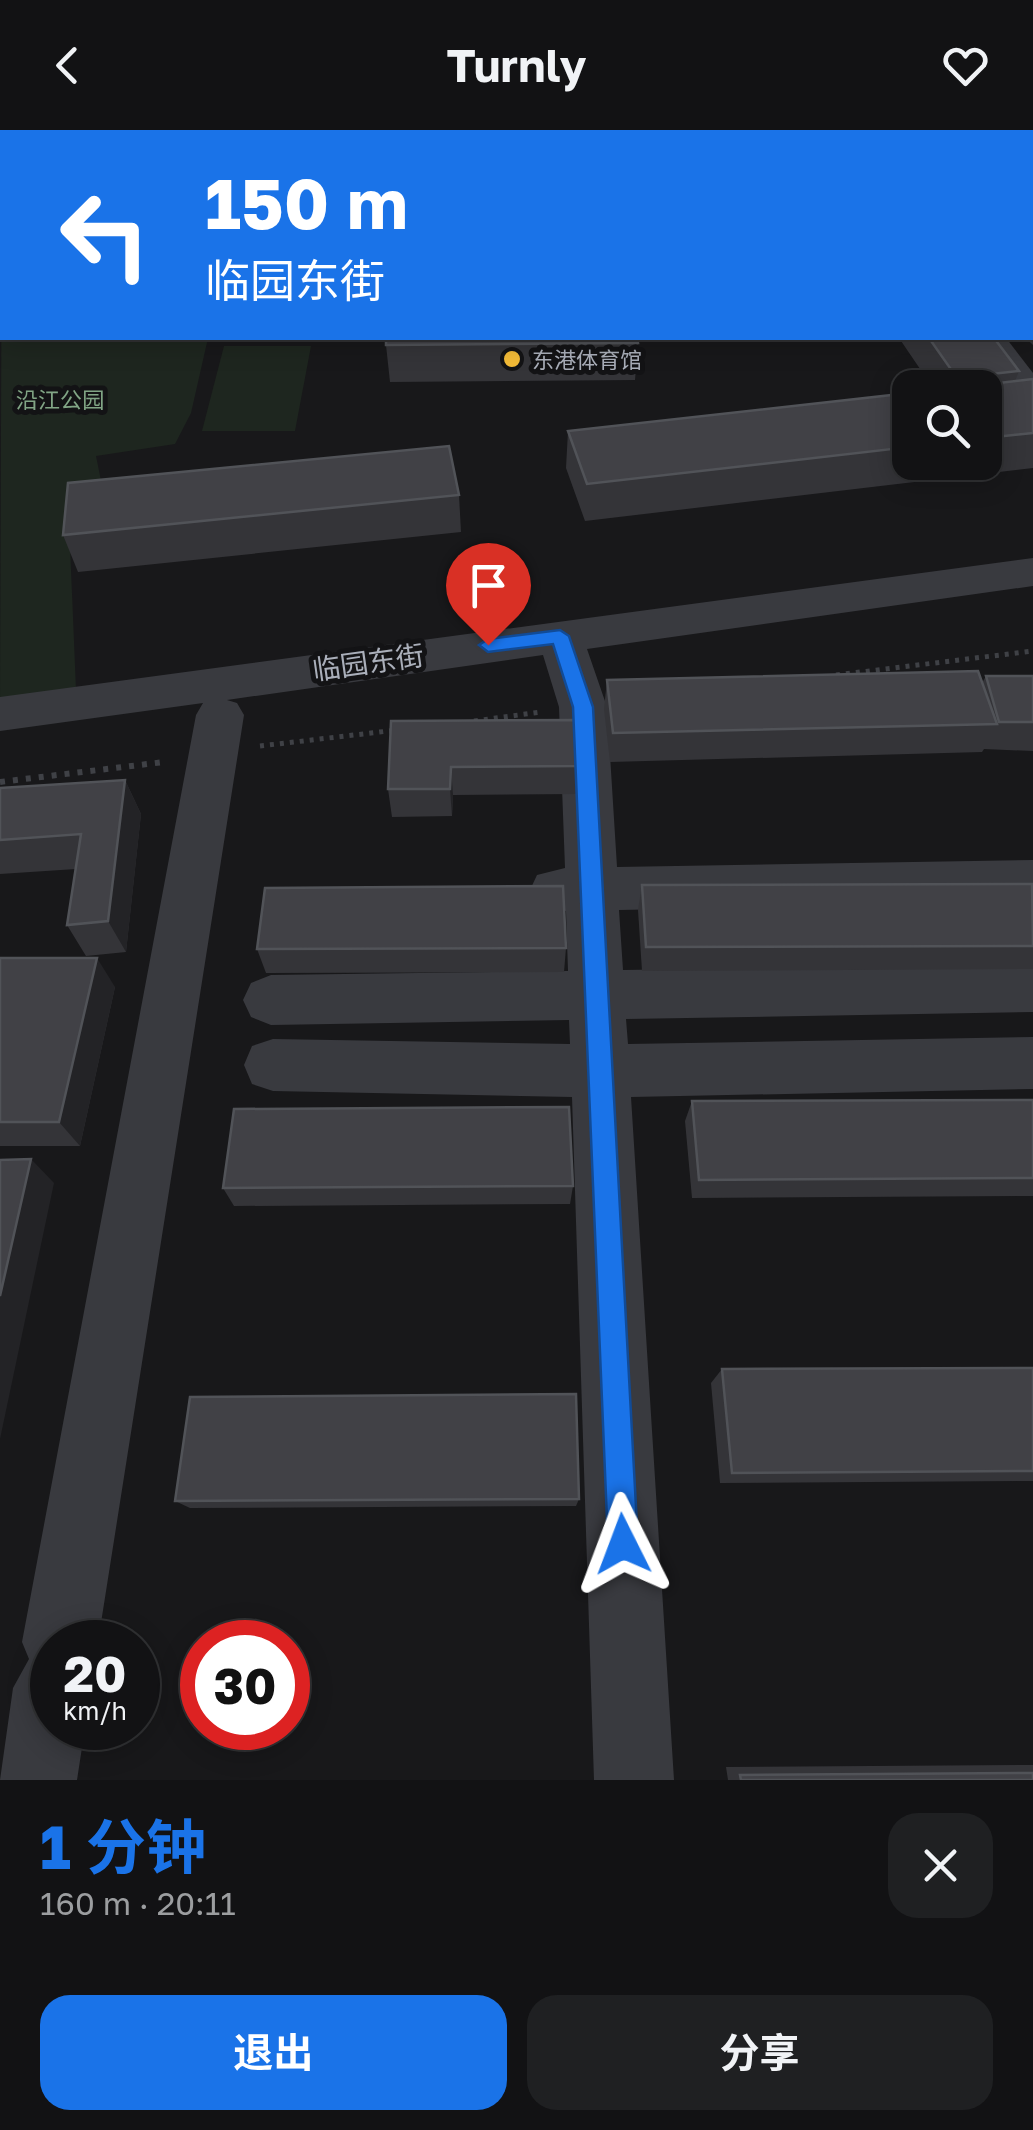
<!DOCTYPE html>
<html lang="zh">
<meta charset="utf-8">
<style>
body{margin:0;font-family:"Golos Text","Noto Sans SC",sans-serif;background:#1f2022;color:#f1f3f6;height:100vh;display:flex;flex-direction:column;font-size:38px;white-space:nowrap}
*{box-sizing:border-box;margin:0}
p{font-size:32px;color:#9c9ea0}
.icon{flex:none;width:55px;height:55px;fill:none;stroke:currentColor;stroke-width:2;stroke-linecap:round;stroke-linejoin:round}
.map{position:relative;height:1650px;overflow:hidden}
.sheet{display:flex;flex-direction:column;background:#121214;flex:1}
.sheet>*{flex:none}
.guide{position:absolute;left:0px;top:0px;width:1035px;height:210px;box-shadow:0 5px 25px #0003,0 0 0 2px #313234;background:#1a73e8;color:#fff;overflow:hidden}
.tools{position:absolute;left:892px;top:240px;display:grid;gap:20px}
.tools a{display:grid;place-items:center;width:110px;height:110px;border-radius:20px;background:#121214;box-shadow:0 5px 25px #0003,0 0 0 2px #313234;font-size:50px}
.speed{position:absolute;left:30px;top:1490px;display:flex;gap:20px;font-size:50px;font-weight:700;text-align:center}
.speed>*{display:grid;place-content:center;width:130px;height:130px;border-radius:50%;background:#121214;box-shadow:0 5px 25px #0003,0 0 0 2px #313234;line-height:1}
.speed small{font-size:25px;font-weight:400}
.speed .limit{border:15px solid #d22;background:#fff;color:#111}
.pin{position:absolute;display:grid;place-items:center;width:85px;height:85px;color:#fff;margin:-102px -42px;border-radius:50% 50% 50% 0;rotate:-45deg;box-shadow:0 0 10px #0007}
.pin .icon{rotate:45deg}
.me{position:absolute;width:110px;margin:-55px;rotate:357deg;stroke-linejoin:round;filter:drop-shadow(0 0 8px #0008)}
.turn{display:flex;align-items:center;gap:35px;height:210px;padding:0 40px;font-size:45px}
.turn .icon{width:130px;height:130px;stroke-width:2.5}
.turn b{display:block;font-size:70px;line-height:85px}
.round{display:grid;place-items:center;flex:none;width:105px;height:105px;border-radius:30px;background:#1f2022}
.overview{display:flex;align-items:center;justify-content:space-between;height:170px;padding:0 40px}
h1{font-size:60px;font-weight:700;line-height:75px;color:#1a73e8}
.button{display:flex;gap:20px;margin-top:auto;padding:20px 40px}
.button a{flex:1;height:115px;border-radius:30px;background:#1a73e8;color:#fff;font-size:40px;font-weight:700;line-height:115px;text-align:center}
.button a+a{background:#1f2022;color:#f1f3f6}
header{display:flex;justify-content:space-between;align-items:center;height:130px;padding:0 40px;background:#121214;font-size:45px;font-weight:700}
.map>svg:first-child{display:block}
.green{fill:#1e261f}
.lines{fill:none;stroke-linecap:round;stroke-linejoin:round}
.path-far2{stroke:#3f4146;stroke-width:4;stroke-dasharray:2.5 5;stroke-linecap:butt}
.path-far1{stroke:#3f4146;stroke-width:5;stroke-dasharray:4 6;stroke-linecap:butt}
.path{stroke:#3f4146;stroke-width:6;stroke-dasharray:5 8;stroke-linecap:butt}
.minor{fill:#393a3f;fill-rule:evenodd}
.wall{fill:#343438}
.shaded-wall{fill:#232326}
.building{fill:#414146;stroke:#515358;stroke-width:2.5}
.route{fill:#1a73e8;stroke:#114b97;stroke-width:2.5}
.poi-dot{fill:#f3bb37;stroke:#131315;stroke-width:4}
.labels{text-anchor:middle;dominant-baseline:central;stroke-width:10;stroke-linejoin:round;paint-order:stroke}
.far-poi-label{font-size:22px;fill:#aaafba;stroke:#131315;text-anchor:start}
.far-park-label{font-size:22px;fill:#81a585;stroke:#131315}
.street-label{font-size:28px;fill:#aaafba;stroke:#131315}
</style>
<header><svg class="icon" aria-label="back" viewBox="0 0 24 24"><path d="M15 5l-7 7 7 7"/></svg>Turnly<svg class="icon" aria-label="heart" viewBox="0 0 24 24"><path d="M12 20l-8-8c-3-5 5-10 8-4 3-6 11-1 8 4z"/></svg></header>
<div class="map">
<svg width="1033" height="1650" viewBox="0 0 1033 1650">
<rect width="100%" height="100%" fill="#18181a"/>
<g class="green">
<polygon points="177,0 930,0 158,2"/>
<polygon points="2,22 2,208 208,208 191,283 175,314 96,326 106,375 69,391 76,560 0,570"/>
<polygon points="224,216 311,216 295,301 202,301"/>
</g>
<g class="lines">
<g class="path-far2">
<polyline points="663,0 673,2"/>
<polyline points="158,2 177,0"/>
</g>
<g class="path-far1">
<polyline points="836,545 1033,521"/>
<polyline points="474,591 541,582"/>
<polyline points="260,616 397,600"/>
</g>
<polyline class="path" points="0,652 164,632"/>
<g class="minor">
<polygon points="779,0 811,0 813,2 781,2"/>
<polygon points="876,0 906,0 906,2 877,2"/>
<polygon points="2,90 2,110 0,111 0,91"/>
<polygon points="970,208 1006,208 1033,243 1033,279 1020,276"/>
<polygon points="1033,428 1033,456 587,519 607,577 617,737 1033,730 1033,772 619,780 623,840 1033,834 1033,882 626,889 628,914 1033,907 1033,959 631,967 674,1650 594,1650 572,967 273,961 252,954 244,935 252,916 273,909 570,914 569,890 271,895 251,887 243,870 251,853 271,845 568,841 566,781 537,775 530,760 537,745 565,738 559,577 543,525 227,570 237,573 244,585 98,1512 52,1512 52,1598 85,1598 77,1650 0,1650 13,1558 29,1529 22,1512 196,585 203,573 0,601 0,567"/>
</g>
</g>
<g class="wall">
<polygon points="1032,95 1033,96 1033,215 1026,208 1032,208"/>
<polygon points="899,208 994,208 1019,241 1015,251 1033,249 1033,338 585,391 566,338 568,301 910,263 910,332 985,332 985,258 933,258"/>
<polygon points="638,213 635,250 390,252 386,215"/>
<polygon points="459,365 461,402 78,442 63,405"/>
<polygon points="986,546 1033,546 1033,621 984,619 982,622 610,632 604,579 607,550 982,553"/>
<polygon points="578,590 580,636 578,664 453,665 452,686 392,687 388,659"/>
<polygon points="125,650 141,684 126,822 86,826 67,795 76,739 0,744 0,658"/>
<polygon points="642,755 1033,757 1033,839 642,841 638,780"/>
<polygon points="566,818 564,842 266,843 257,819"/>
<polygon points="0,828 115,857 80,1016 0,1016"/>
<polygon points="1033,970 1033,1066 692,1068 685,991 692,971"/>
<polygon points="573,1056 570,1074 234,1076 223,1058"/>
<polygon points="1033,1238 1033,1351 720,1353 711,1253 722,1239"/>
<polygon points="579,1369 576,1376 190,1378 175,1371"/>
<polygon points="1033,1635 1033,1650 728,1650 726,1637"/>
</g>
<g class="shaded-wall">
<polygon points="451,637 453,665 452,686 450,659"/>
<polygon points="125,650 141,684 126,822 108,791"/>
<polygon points="97,828 115,857 80,1016 59,992"/>
<polygon points="31,1029 54,1053 0,1309 0,1166"/>
</g>
<g class="building">
<polygon points="970,0 1033,0 1033,25 1032,2 968,2"/>
<polygon points="1032,95 1033,96 1033,161 1032,161"/>
<polygon points="386,208 637,208 638,213 386,215"/>
<polygon points="929,208 994,208 1019,241 957,248"/>
<polygon points="1033,249 1033,303 985,308 985,258 956,258"/>
<polygon points="910,263 910,317 587,354 568,301"/>
<polygon points="449,316 459,365 63,405 68,353"/>
<polygon points="978,541 997,594 613,603 607,550"/>
<polygon points="986,546 1033,546 1033,592 999,592"/>
<polygon points="578,590 580,636 451,637 450,659 388,659 391,591"/>
<polygon points="125,650 108,791 67,795 81,704 0,710 0,658"/>
<polygon points="1032,754 1033,816 646,817 642,755"/>
<polygon points="563,756 566,818 257,819 265,758"/>
<polygon points="0,828 97,828 59,992 0,992"/>
<polygon points="1033,970 1033,1048 699,1050 692,971"/>
<polygon points="569,977 573,1056 223,1058 234,979"/>
<polygon points="31,1029 0,1166 0,1030"/>
<polygon points="1033,1238 1033,1341 732,1343 722,1239"/>
<polygon points="576,1264 579,1369 175,1371 190,1267"/>
<polygon points="1033,1643 1033,1650 741,1650 740,1645"/>
</g>
<polygon class="route" points="560,500 569,506 593,577 638,1414 633,1424 623,1429 612,1424 608,1414 573,577 553,514 488,522 479,515 488,509"/>
<circle class="poi-dot" cx="512" cy="229" r="10"/>
<g class="labels">
<g class="far-poi-label">
<text x="532" y="229">东港体育馆</text>
</g>
<g class="far-park-label">
<text x="60" y="269">沿江公园</text>
</g>
<g class="street-label">
<text transform="translate(368 532) rotate(-8)">临园东街</text>
</g>
</g>
</svg>
<div class="tools">
<a><svg class="icon" aria-label="search" viewBox="0 0 24 24"><circle cx="10" cy="10" r="6"/><path d="M15 15l6 6"/></svg></a>
</div>
<div class="speed"><div>20<small>km/h</small></div><div class="limit">30</div></div>
<div class="pin" style="left:488px;top:515px;background:#d93025"><svg class="icon" aria-label="arrive" viewBox="0 0 24 24"><path d="M6 21V4h12l-3 4 3 4H6"/></svg></div>
<svg class="me" style="left:623px;top:1414px" viewBox="-20 -20 40 40"><path d="M0-17L14 15 0 8-14 15z" fill="#1a73e8" stroke="#fff" stroke-width="4"/></svg>
<div class="guide">
<div class="turn"><svg class="icon" aria-label="left" viewBox="0 0 24 24"><path d="M17 20v-9H6M10 6l-5 5 5 5"/></svg><div><b>150 m</b>临园东街</div></div>
</div>
</div>
<section class="sheet">
<div class="overview"><div><h1>1 分钟</h1><p>160 m · 20:11</p></div><a class="round"><svg class="icon" aria-label="close" viewBox="0 0 24 24"><path d="M6 6l12 12M18 6L6 18"/></svg></a></div>
<div class="button"><a>退出</a><a>分享</a></div>
</section>
